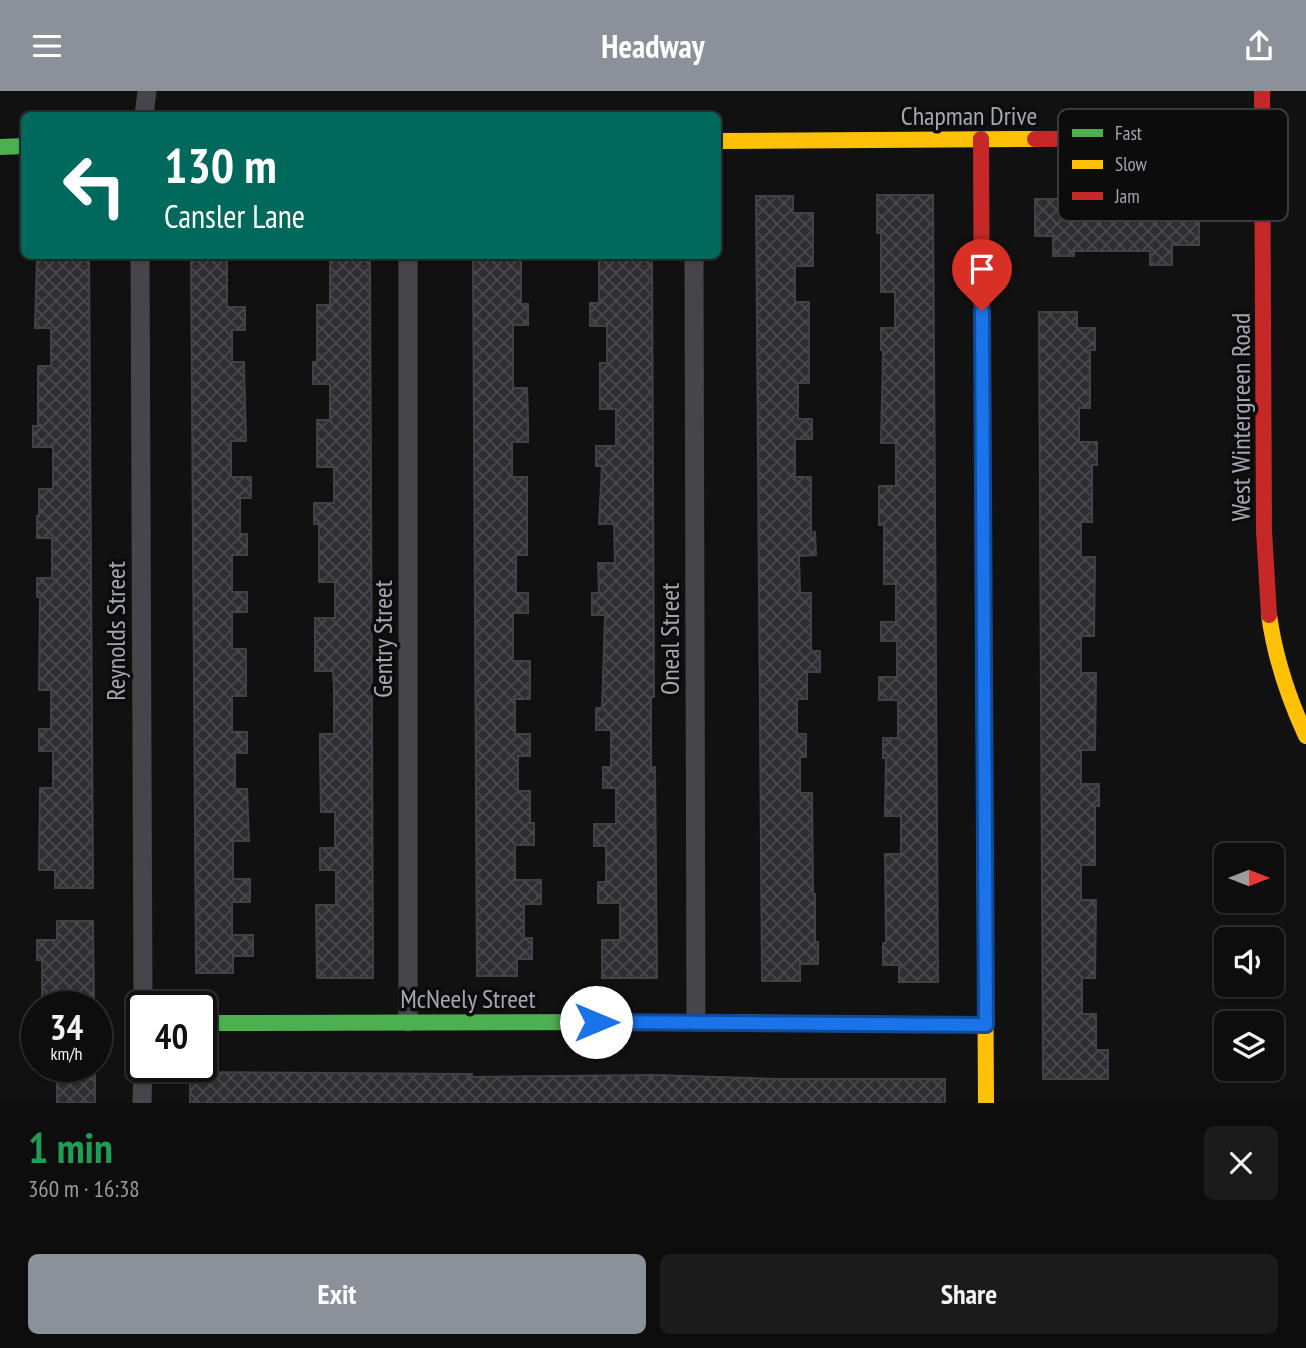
<!DOCTYPE html>
<meta charset="utf-8">
<style>
body{margin:0;font-family:"PT Sans Narrow",sans-serif;background:#1b1b1c;color:#f1f3f6;height:100vh;display:flex;flex-direction:column;font-size:26px;white-space:nowrap}
*{box-sizing:border-box;margin:0}
p{font-size:23px;color:#9a9c9e}
.icon{flex:none;width:38px;height:38px;fill:none;stroke:currentColor;stroke-width:2;stroke-linecap:round;stroke-linejoin:round}
.map{position:relative;height:1012px;overflow:hidden}
.drawer{display:flex;flex-direction:column;background:#0d0d0e;flex:1}
.drawer>*{flex:none}
.top-card{position:absolute;left:21px;top:21px;width:700px;height:147px;border-radius:10px;box-shadow:0 2px 5px #0004,0 0 0 2px #2d2d2e;background:#00695c;color:#fff;overflow:hidden}
.needle{width:46px;rotate:90deg}
.controls{position:absolute;left:1214px;top:752px;display:grid;gap:14px}
.controls a{display:grid;place-items:center;width:70px;height:70px;border-radius:10px;background:#0d0d0e;box-shadow:0 2px 5px #0004,0 0 0 2px #2d2d2e;font-size:35px}
.speed{position:absolute;left:21px;top:900px;display:flex;gap:14px;font-size:35px;font-weight:700;text-align:center}
.speed>*{display:grid;place-content:center;width:91px;height:91px;border-radius:50%;background:#0d0d0e;box-shadow:0 2px 5px #0004,0 0 0 2px #2d2d2e;line-height:1}
.speed small{font-size:18px;font-weight:400}
.speed .limit{border:4px solid #111;border-radius:10px;background:#fff;color:#111}
.pin{position:absolute;display:grid;place-items:center;width:60px;height:60px;color:#fff;margin:-72px -30px;border-radius:50% 50% 50% 0;rotate:-45deg;box-shadow:0 0 7px #0007}
.pin .icon{rotate:45deg}
.me{position:absolute;width:77px;margin:-38px;rotate:90deg;stroke-linejoin:round;filter:drop-shadow(0 0 5px #0008)}
.turn{display:flex;align-items:center;gap:24px;height:147px;padding:0 28px;font-size:32px}
.turn .icon{width:91px;height:91px;stroke-width:2.5}
.turn b{display:block;font-size:49px;line-height:60px}
.round{display:grid;place-items:center;flex:none;width:74px;height:74px;border-radius:10px;background:#1b1b1c}
.overview{display:flex;align-items:center;justify-content:space-between;height:119px;padding:0 28px}
h1{font-size:42px;font-weight:700;line-height:52px;color:#1e9e55}
.primary-button{display:flex;gap:14px;margin-top:auto;padding:14px 28px}
.primary-button a{flex:1;height:80px;border-radius:10px;background:#8c9099;color:#fff;font-size:28px;font-weight:700;line-height:80px;text-align:center}
.primary-button a+a{background:#1b1b1c;color:#f1f3f6}
header{display:flex;justify-content:space-between;align-items:center;height:91px;padding:0 28px;background:#8c9099;color:#fff;font-size:32px;font-weight:700}
.map>svg:first-child{display:block}
.building{fill:url(#building-cross-hatch);stroke:#414245;stroke-width:2}
.lines{fill:none;stroke-linecap:round;stroke-linejoin:round}
.street{stroke:#46464a;stroke-width:19}
.fast{stroke:#4caf50;stroke-width:16}
.slow{stroke:#ffc107;stroke-width:16}
.jam{stroke:#c62828;stroke-width:16}
.route-casing{stroke:#114b97;stroke-width:18}
.route{stroke:#1a73e8;stroke-width:12}
.labels{text-anchor:middle;dominant-baseline:central;stroke-width:7;stroke-linejoin:round;paint-order:stroke}
.street-label{font-size:26px;fill:#a4a6b1;stroke:#0c0c0d}
.key{fill:#0c0c0d;stroke:#3a3a3e;stroke-width:2}
.key-label{font-size:19px;fill:#a4a6b1}
</style>
<header><svg class="icon" aria-label="menu" viewBox="0 0 24 24"><path d="M4 6h16M4 12h16M4 18h16"/></svg>Headway<svg class="icon" aria-label="share" viewBox="0 0 24 24"><path d="M12 15V3M7 8l5-5 5 5M5 13v7h14v-7"/></svg></header>
<div class="map">
<svg width="1306" height="1012" viewBox="0 0 1306 1012">
<defs>
<pattern id="building-cross-hatch" width="8" height="8" patternUnits="userSpaceOnUse" patternTransform="scale(1.75)"><rect width="8" height="8" fill="#2f2f32"/><path d="M0 0l8 8M0 8l8-8" fill="none" stroke="#4a4a4d"/></pattern>
</defs>
<rect width="100%" height="100%" fill="#111112"/>
<g class="building">
<polygon points="877,104 933,104 938,891 899,891 899,874 883,874 883,852 886,852 885,763 901,763 901,725 885,725 886,667 883,667 883,647 898,647 898,609 879,609 879,586 897,586 897,550 881,550 881,531 896,531 896,493 884,493 884,434 879,434 879,395 896,395 896,352 881,352 883,259 881,259 881,237 895,237 895,201 881,201 881,142 877,142"/>
<polygon points="756,105 793,105 793,122 813,122 813,175 795,175 795,211 809,211 809,292 798,292 798,328 812,328 812,348 795,348 795,386 811,386 811,442 815,441 816,464 799,465 800,502 811,502 811,560 820,560 820,581 807,581 807,608 797,608 797,643 806,643 806,666 800,666 800,702 812,702 813,803 815,803 815,851 818,851 818,873 800,873 800,890 762,890"/>
<polygon points="1035,108 1199,108 1199,154 1172,154 1172,174 1150,174 1150,160 1074,160 1074,165 1053,165 1053,145 1035,145"/>
<polygon points="37,164 89,164 93,797 55,797 55,779 39,779 40,697 53,697 53,660 39,660 39,638 51,638 51,599 39,599 40,506 37,506 37,487 52,487 52,447 37,447 37,425 39,425 39,398 53,398 53,356 33,356 33,335 38,335 38,275 51,275 51,237 35,237"/>
<polygon points="191,164 227,164 227,216 245,216 245,239 232,239 232,271 244,271 246,350 231,350 231,386 251,386 251,407 240,407 240,443 247,443 247,464 232,464 232,501 247,501 247,521 232,521 232,558 246,558 246,605 232,605 232,641 247,641 247,662 235,662 235,698 247,698 249,750 233,750 233,788 250,788 250,811 232,811 232,844 253,844 253,865 233,865 233,882 196,882"/>
<polygon points="330,164 370,164 373,887 317,887 316,814 336,814 336,779 320,779 320,757 335,757 335,721 321,721 320,663 320,643 334,643 334,597 333,580 315,580 315,527 335,527 335,491 319,491 319,433 314,433 314,412 334,412 334,376 317,376 317,329 330,329 330,293 313,293 313,271 317,271 317,214 330,214"/>
<polygon points="473,164 521,164 521,213 528,213 528,234 513,234 513,297 527,297 528,329 528,351 512,351 512,386 527,386 527,464 516,464 516,502 528,502 528,522 513,522 513,570 530,570 530,608 515,608 515,643 530,643 530,665 518,665 518,700 530,700 530,732 534,732 534,754 515,754 515,789 541,789 541,813 524,813 524,847 532,847 532,868 517,868 517,885 477,885"/>
<polygon points="599,164 652,164 654,606 651,606 651,676 655,676 657,887 602,887 602,849 620,849 620,812 598,812 598,791 606,791 606,755 594,755 594,733 616,733 616,697 603,697 603,676 611,676 611,639 596,639 596,617 602,617 605,524 592,524 592,502 599,502 598,472 615,472 614,433 599,433 602,375 596,375 596,355 616,355 616,318 600,318 600,272 607,272 607,235 590,235 590,212 599,212"/>
<polygon points="1039,221 1077,221 1077,237 1095,237 1095,259 1090,259 1090,317 1079,317 1079,351 1097,351 1097,374 1092,374 1092,431 1081,431 1081,466 1095,466 1094,545 1081,545 1081,582 1096,582 1095,659 1081,659 1081,693 1099,693 1099,715 1095,715 1095,774 1081,774 1081,809 1096,809 1095,887 1082,887 1082,923 1096,923 1096,959 1108,959 1108,988 1043,988"/>
<polygon points="57,830 93,830 94,915 42,915 42,869 37,869 37,849 57,849"/>
<rect x="57" y="975" width="38" height="37"/>
<polygon points="190,981 472,983 472,986 655,984 777,988 945,988 945,1012 190,1012"/>
</g>
<g class="lines">
<g class="street">
<polyline points="144,24 147,0"/>
<polyline points="140,164 143,915"/>
<polyline points="408,164 408,931"/>
<polyline points="694,164 696,931"/>
<polyline points="142,1012 143,975"/>
</g>
<g class="fast">
<polyline points="0,56 24,55"/>
<polyline points="201,932 690,931"/>
</g>
<g class="slow">
<polyline points="718,50 1035,48"/>
<polyline points="983,475 986,1012"/>
<path d="M1269 524C1275 567 1288 606 1306 645"/>
<polyline points="690,931 986,934"/>
</g>
<g class="jam">
<polyline points="1262,0 1264,440 1269,524"/>
<polyline points="981,48 983,475"/>
<polyline points="1035,48 1263,46"/>
</g>
</g>
<g class="lines">
<g class="route-casing">
<polyline id="route" points="596,931 986,934 982,220"/>
</g>
<use href="#route" class="route"/>
</g>
<g class="labels">
<g class="street-label">
<text x="969" y="24">Chapman Drive</text>
<text transform="translate(1240 326) rotate(-90)">West Wintergreen Road</text>
<text transform="translate(115 540) rotate(-90)">Reynolds Street</text>
<text transform="translate(382 548) rotate(-90)">Gentry Street</text>
<text transform="translate(669 548) rotate(-90)">Oneal Street</text>
<text x="468" y="907">McNeely Street</text>
</g>
</g>
<rect x="1058" y="18" width="230" height="112" rx="10" class="key"/>
<rect x="1072" y="38" width="31" height="8" fill="#4caf50"/>
<rect x="1072" y="69" width="31" height="9" fill="#ffc107"/>
<rect x="1072" y="101" width="31" height="8" fill="#c62828"/>
<g class="key-label">
<text x="1115" y="49">Fast</text>
<text x="1115" y="80">Slow</text>
<text x="1115" y="112">Jam</text>
</g>
</svg>
<div class="controls">
<a><svg class="needle" viewBox="-14 -14 28 28"><path d="M0-13l5 13h-10z" fill="#e53935"/><path d="M0 13l5-13h-10z" fill="#9a9c9e"/></svg></a>
<a><svg class="icon" aria-label="sound" viewBox="0 0 24 24"><path d="M4 9h4l5-4v14l-5-4H4zM17 9q2 3 0 6"/></svg></a>
<a><svg class="icon" aria-label="layers" viewBox="0 0 24 24"><path d="M12 4l9 5-9 5-9-5zM3 14l9 5 9-5"/></svg></a>
</div>
<div class="speed"><div>34<small>km/h</small></div><div class="limit">40</div></div>
<div class="pin" style="left:982px;top:220px;background:#d93025"><svg class="icon" aria-label="arrive" viewBox="0 0 24 24"><path d="M6 21V4h12l-3 4 3 4H6"/></svg></div>
<svg class="me" style="left:596px;top:931px" viewBox="-20 -20 40 40"><circle r="19" fill="#fff"/><path d="M0-13L10 11 0 6-10 11z" fill="#1a73e8"/></svg>
<div class="top-card">
<div class="turn"><svg class="icon" aria-label="left" viewBox="0 0 24 24"><path d="M17 20v-9H6M10 6l-5 5 5 5"/></svg><div><b>130 m</b>Cansler Lane</div></div>
</div>
</div>
<section class="drawer">
<div class="overview"><div><h1>1 min</h1><p>360 m · 16:38</p></div><a class="round"><svg class="icon" aria-label="close" viewBox="0 0 24 24"><path d="M6 6l12 12M18 6L6 18"/></svg></a></div>
<div class="primary-button"><a>Exit</a><a>Share</a></div>
</section>
